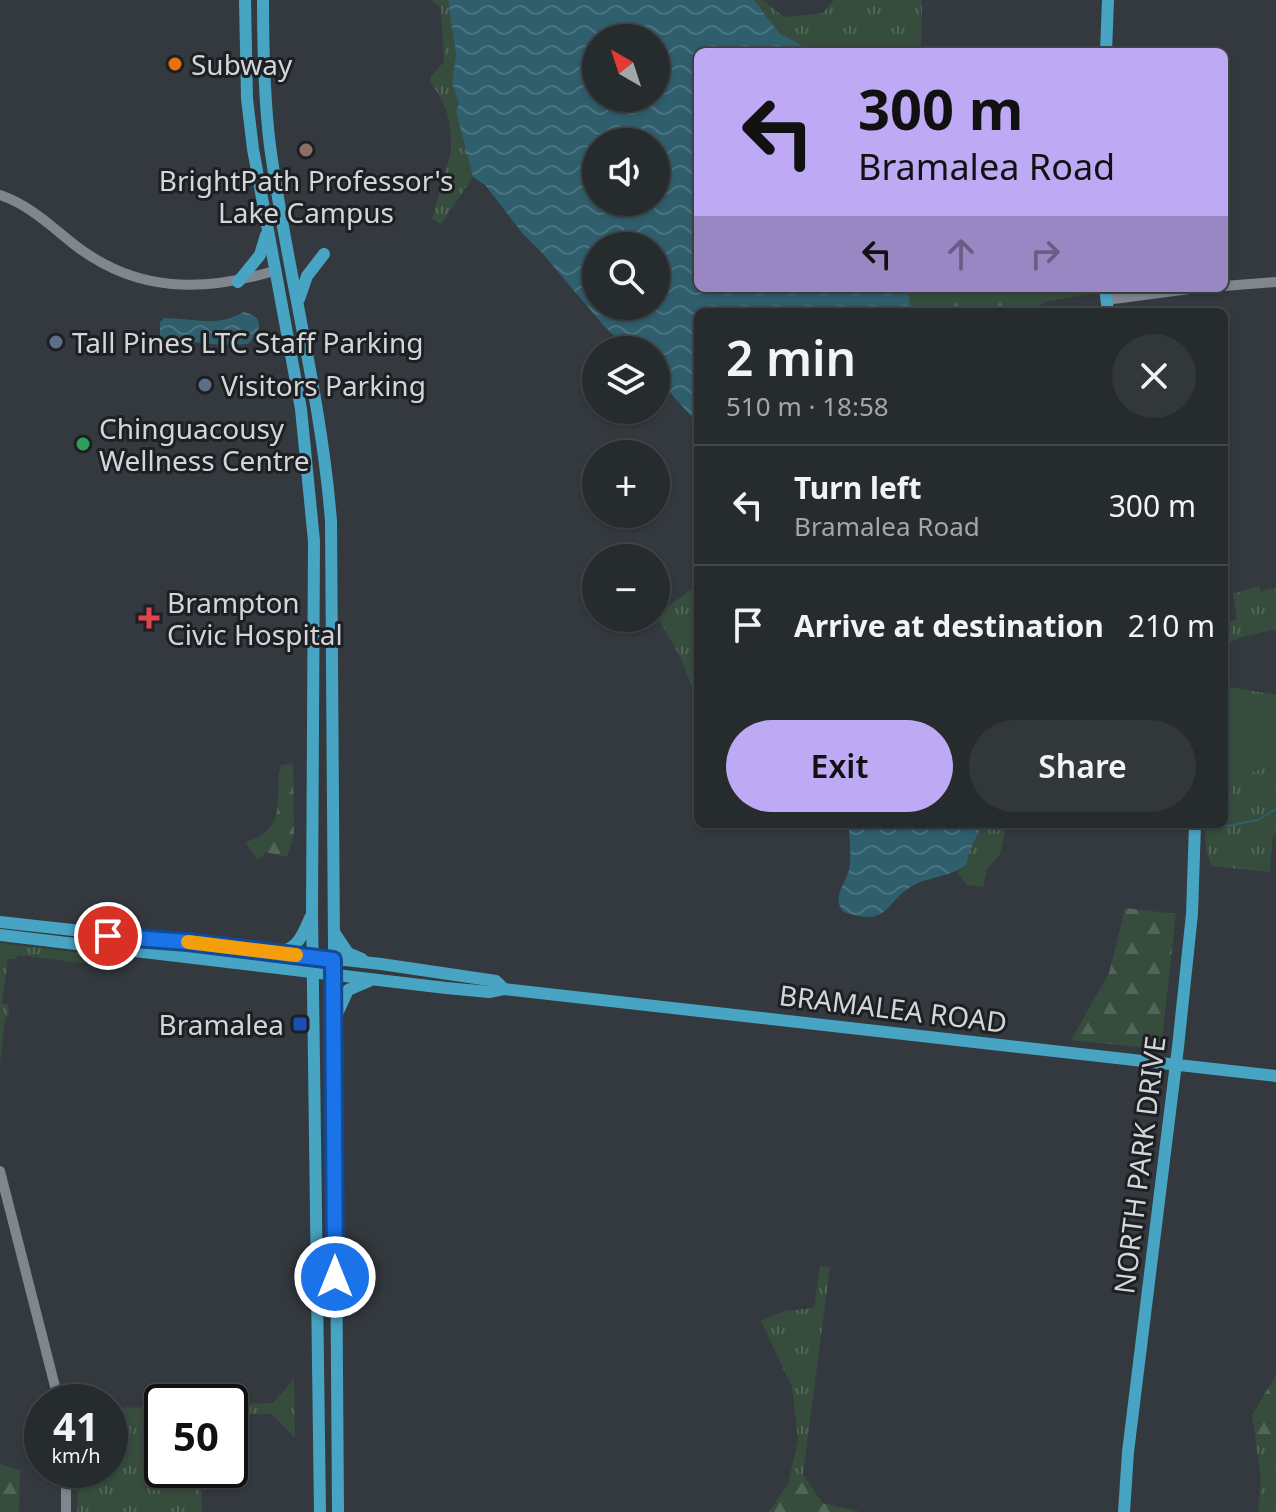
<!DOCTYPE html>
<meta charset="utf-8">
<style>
body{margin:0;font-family:"Noto Sans",sans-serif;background:#32373a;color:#f1f3f6;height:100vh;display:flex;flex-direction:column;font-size:30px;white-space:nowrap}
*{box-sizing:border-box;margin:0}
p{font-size:26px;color:#a4a7aa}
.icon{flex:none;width:44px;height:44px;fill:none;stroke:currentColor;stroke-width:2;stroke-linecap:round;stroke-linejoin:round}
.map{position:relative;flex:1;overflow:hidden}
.sheet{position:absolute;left:694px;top:308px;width:534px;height:520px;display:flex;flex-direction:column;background:#262b2e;border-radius:12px;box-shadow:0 2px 6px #0004,0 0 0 2px #42474a}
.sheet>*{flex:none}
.top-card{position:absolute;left:694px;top:48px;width:534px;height:244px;border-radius:12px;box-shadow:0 2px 6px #0004,0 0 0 2px #42474a;background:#bea9f4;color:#111;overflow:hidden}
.needle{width:52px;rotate:321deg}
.controls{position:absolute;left:582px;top:24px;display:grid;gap:16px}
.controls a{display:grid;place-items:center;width:88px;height:88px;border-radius:50%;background:#262b2e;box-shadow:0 2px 6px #0004,0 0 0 2px #42474a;font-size:40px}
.speed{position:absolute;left:24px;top:1384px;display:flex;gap:16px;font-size:40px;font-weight:700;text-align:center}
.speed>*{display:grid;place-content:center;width:104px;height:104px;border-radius:50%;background:#262b2e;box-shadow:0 2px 6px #0004,0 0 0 2px #42474a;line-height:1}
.speed small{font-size:20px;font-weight:400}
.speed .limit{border:4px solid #111;border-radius:12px;background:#fff;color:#111}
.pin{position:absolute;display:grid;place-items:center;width:68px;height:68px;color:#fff;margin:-34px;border:4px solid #fff;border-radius:50%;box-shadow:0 2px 8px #0007}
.me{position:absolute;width:88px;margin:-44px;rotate:0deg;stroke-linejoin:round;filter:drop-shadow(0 0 6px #0008)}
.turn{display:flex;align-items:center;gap:28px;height:168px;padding:0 32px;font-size:36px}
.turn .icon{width:104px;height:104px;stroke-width:2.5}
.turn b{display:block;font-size:56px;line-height:68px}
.lanes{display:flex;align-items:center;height:76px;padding:0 32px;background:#0003;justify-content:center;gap:40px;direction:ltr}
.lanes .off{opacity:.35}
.round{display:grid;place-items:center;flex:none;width:84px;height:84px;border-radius:42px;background:#32373a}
.overview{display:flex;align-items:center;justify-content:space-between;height:136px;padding:0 32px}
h1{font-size:48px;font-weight:600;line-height:60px}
.action{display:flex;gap:16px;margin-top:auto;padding:16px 32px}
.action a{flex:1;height:92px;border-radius:48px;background:#bea9f4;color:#111;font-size:32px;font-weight:600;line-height:92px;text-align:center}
.action a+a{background:#32373a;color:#f1f3f6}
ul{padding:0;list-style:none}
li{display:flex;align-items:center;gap:24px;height:120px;padding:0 32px;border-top:2px solid #42474a}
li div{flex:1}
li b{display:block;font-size:30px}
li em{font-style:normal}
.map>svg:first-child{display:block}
.grass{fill:url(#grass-tufts)}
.forest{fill:url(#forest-firs)}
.pitch{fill:#364d3d}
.water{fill:url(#water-waves);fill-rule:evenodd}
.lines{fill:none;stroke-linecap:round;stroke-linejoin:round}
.stream{stroke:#2f5e6c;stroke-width:2}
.minor{stroke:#7f868c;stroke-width:10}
.major{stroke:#48a4c3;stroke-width:12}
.route-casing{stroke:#114b97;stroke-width:20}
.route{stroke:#1a73e8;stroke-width:14}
.slow{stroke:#f59e0b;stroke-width:14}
.food-dot{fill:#e8710a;stroke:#1d1f22;stroke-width:3}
.education-dot{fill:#8d6e63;stroke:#1d1f22;stroke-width:3}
.service-dot{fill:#5c6f8a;stroke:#1d1f22;stroke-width:3}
.leisure-dot{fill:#2e9e5b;stroke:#1d1f22;stroke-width:3}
.health-dot{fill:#e0444e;stroke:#1d1f22;stroke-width:3}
.transit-dot{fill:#1a4fb4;stroke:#1d1f22;stroke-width:3}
.labels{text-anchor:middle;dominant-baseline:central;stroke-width:6;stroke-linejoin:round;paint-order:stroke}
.poi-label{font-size:28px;fill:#d2d6d9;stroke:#1d1f22;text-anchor:start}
.street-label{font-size:28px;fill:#d2d6d9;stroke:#1d1f22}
</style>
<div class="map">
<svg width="1276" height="1512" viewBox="0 0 1276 1512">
<defs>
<pattern id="grass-tufts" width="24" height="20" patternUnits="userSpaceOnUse" patternTransform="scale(2)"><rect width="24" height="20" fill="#364d3d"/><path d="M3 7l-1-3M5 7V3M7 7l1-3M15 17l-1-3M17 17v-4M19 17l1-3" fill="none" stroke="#526658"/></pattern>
<pattern id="forest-firs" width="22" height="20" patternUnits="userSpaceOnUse" patternTransform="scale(2)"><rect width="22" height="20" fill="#364d3d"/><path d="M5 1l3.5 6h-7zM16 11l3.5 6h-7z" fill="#526658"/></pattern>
<pattern id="water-waves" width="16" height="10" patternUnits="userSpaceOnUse" patternTransform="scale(2)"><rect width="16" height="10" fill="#2f5e6c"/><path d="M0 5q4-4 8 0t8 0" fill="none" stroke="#4c7480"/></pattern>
</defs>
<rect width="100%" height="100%" fill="#33393e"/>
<g class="grass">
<path d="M431 0H448L456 55 452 83 459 103 456 111 473 177 441 224 432 219 451 152C452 127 448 102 430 83L431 76 444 62 441 8Z"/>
<polygon points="754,0 763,0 784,17 823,13 834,0 922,0 921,52 814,52 779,33"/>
<polygon points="907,288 1090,288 1091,294 1044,302 1034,312 912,312"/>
<polygon points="698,585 698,702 680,656 656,615"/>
<polygon points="1259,586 1261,591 1276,588 1276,629 1238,638 1224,645 1224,624 1237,619 1233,594"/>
<polygon points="1224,686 1276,695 1276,834 1273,835 1270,872 1211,866 1206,849 1205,824 1224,824"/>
<polygon points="983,824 1007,824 1000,854 987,869 983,887 967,885 957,872 967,864 969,852"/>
<polygon points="0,943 98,955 97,965 18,955 16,959 8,959 2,1003 8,1005 9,1015 5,1018 0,1064"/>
<polygon points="820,1266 830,1267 803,1475 822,1503 860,1512 769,1512 788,1484 798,1440 792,1387 761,1321 785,1311 814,1308"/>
<polygon points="294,1379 295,1438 272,1414 230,1414 230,1404 273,1403"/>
<polygon points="162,1407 162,1470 226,1470 231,1480 201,1484 202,1512 77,1512 78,1470 110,1470 110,1408"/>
<polygon points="1255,1435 1276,1445 1276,1512 1258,1512 1261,1478"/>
</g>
<g class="forest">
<path d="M919 288H1047L1044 295 1019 299 1005 312H936C920 310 922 302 919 288Z"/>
<path d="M293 763 294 834 287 857 266 852 258 860 245 842C290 828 273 799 281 765Z"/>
<polygon points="1125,908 1176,914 1162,1040 1155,1049 1071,1040 1109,973"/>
<polygon points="1276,1375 1276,1445 1255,1435 1252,1415"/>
<polygon points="0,1464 20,1470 19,1512 0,1512"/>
<polygon points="803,1475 822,1503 860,1512 769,1512 788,1484"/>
</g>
<path class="pitch" d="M1235 701 1276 708V762C1259 772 1244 776 1224 772V744L1232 703Z"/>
<g class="water">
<path d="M448 0H754L779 33 814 52H698V288H907L912 312H698V424L656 377V350H628L603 325 543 254 523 234 485 185 473 177 456 111 459 103 452 83 456 55ZM596 38H656V98H596ZM596 142H656V202H596ZM596 246H656V306H596Z"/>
<path d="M243 312C266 316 261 331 248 344L222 345 173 340 169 343 156 342 160 336V322L164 318C192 318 217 328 243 312Z"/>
<path d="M849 824H983L969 852 967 864C951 877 932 876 914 885 883 902 891 928 844 912 831 898 845 885 849 870 852 856 849 838 849 824Z"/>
</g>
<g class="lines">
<polyline class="stream" points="1216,828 1258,820 1276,809"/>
<g class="minor">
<path d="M0 195C30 205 52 227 76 246 138 293 203 292 274 271"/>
<polyline points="1224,286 1276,282"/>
<polyline points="1106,300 1197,288"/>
<polyline points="0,1171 59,1402"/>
<polyline points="66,1512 66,1470"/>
</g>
<g class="major">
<polyline points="245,0 247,99 253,149 301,409 314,541 312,913 320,1512"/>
<path d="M263 0C263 49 264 98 270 146 287 272 321 394 331 521L338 1512"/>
<polyline points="1106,52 1108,0"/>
<polyline points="238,282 260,255 266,235"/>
<polyline points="1105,288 1108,312"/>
<polyline points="299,299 307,276 324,254"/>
<polyline points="0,922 381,964 496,981 504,989"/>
<polyline points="334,932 348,953 362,959"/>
<polyline points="0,935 446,988 489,992 504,989 1276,1076"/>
<path d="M279 952C298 949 303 934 310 918"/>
<polyline points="337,1014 348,990 369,981"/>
<polyline points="1124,1512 1128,1452 1178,1047 1192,914 1195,824"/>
</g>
</g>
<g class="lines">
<g class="route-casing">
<polyline id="route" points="108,936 188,942 333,960 335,1277"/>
</g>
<use href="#route" class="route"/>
<polyline class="slow" points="188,942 296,955"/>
</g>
<circle class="food-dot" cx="175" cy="64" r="8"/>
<circle class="education-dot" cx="306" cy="150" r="8"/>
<g class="service-dot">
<circle cx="56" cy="342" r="8"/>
<circle cx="205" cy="385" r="8"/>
</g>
<circle class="leisure-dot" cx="83" cy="444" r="8"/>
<path class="health-dot" d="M145 606h8v8h8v8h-8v8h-8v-8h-8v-8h8z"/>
<rect class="transit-dot" x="292" y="1016" width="16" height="16" rx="4"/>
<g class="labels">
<g class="poi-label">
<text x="191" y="64">Subway</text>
<text x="306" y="180" text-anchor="middle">BrightPath Professor's<tspan x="306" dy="32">Lake Campus</tspan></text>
<text x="72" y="342">Tall Pines LTC Staff Parking</text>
<text x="221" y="385">Visitors Parking</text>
<text x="99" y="428">Chinguacousy<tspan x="99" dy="32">Wellness Centre</tspan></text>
<text x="167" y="602">Brampton<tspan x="167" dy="32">Civic Hospital</tspan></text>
<text x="284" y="1024" text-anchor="end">Bramalea</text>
</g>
<g class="street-label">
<text transform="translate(893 1008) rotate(7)">BRAMALEA ROAD</text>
<text transform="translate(1139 1165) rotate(-83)">NORTH PARK DRIVE</text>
</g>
</g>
</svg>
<div class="controls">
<a><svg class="needle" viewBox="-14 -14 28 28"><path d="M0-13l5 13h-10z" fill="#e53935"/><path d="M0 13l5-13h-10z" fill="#a4a7aa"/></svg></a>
<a><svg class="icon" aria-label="sound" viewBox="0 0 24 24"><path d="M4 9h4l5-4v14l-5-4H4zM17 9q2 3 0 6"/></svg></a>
<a><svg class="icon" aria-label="search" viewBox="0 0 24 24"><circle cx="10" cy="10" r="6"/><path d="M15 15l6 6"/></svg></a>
<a><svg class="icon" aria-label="layers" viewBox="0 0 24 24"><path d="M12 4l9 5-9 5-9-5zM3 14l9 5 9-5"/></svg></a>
<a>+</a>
<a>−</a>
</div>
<div class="speed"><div>41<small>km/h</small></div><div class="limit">50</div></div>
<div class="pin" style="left:108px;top:936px;background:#d93025"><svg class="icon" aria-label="arrive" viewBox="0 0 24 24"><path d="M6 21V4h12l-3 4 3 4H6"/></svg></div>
<svg class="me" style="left:335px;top:1277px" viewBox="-20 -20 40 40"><circle r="17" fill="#1a73e8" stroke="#fff" stroke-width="3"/><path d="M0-11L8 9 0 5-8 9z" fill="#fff"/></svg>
<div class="top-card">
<div class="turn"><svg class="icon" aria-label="left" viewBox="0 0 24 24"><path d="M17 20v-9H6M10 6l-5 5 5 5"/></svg><div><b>300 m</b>Bramalea Road</div></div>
<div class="lanes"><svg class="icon" aria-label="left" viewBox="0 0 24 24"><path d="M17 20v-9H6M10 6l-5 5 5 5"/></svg><svg class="icon off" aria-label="ahead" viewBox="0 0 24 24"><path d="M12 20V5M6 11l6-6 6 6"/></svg><svg class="icon off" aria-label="right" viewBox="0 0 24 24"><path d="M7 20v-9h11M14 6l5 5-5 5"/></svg></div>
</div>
<section class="sheet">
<div class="overview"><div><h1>2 min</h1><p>510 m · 18:58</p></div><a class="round"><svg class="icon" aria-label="close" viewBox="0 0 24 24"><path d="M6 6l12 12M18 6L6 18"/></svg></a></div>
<ul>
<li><svg class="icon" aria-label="left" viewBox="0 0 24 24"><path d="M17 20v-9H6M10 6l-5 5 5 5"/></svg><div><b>Turn left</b><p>Bramalea Road</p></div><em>300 m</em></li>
<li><svg class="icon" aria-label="arrive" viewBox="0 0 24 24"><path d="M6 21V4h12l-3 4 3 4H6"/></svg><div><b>Arrive at destination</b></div><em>210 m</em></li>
</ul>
<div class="action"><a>Exit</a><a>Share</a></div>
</section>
</div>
